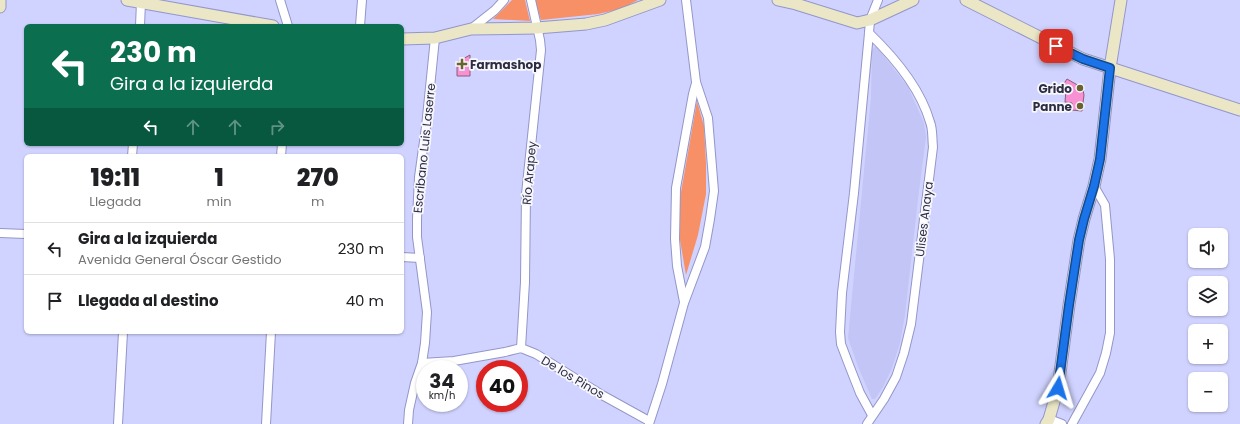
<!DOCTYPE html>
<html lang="es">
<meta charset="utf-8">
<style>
body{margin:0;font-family:Poppins,sans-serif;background:#f6f6f6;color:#202124;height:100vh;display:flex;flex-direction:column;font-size:15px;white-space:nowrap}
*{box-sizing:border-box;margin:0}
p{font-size:13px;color:#757577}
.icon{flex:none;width:22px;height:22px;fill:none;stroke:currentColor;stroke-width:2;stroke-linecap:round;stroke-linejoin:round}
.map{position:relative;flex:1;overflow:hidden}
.drawer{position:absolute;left:24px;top:154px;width:380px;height:180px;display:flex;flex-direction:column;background:#fff;border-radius:6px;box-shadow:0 1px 3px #0004}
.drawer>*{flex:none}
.top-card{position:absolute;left:24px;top:24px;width:380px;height:122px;border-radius:6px;box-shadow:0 1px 3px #0004;background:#0b6e4f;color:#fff;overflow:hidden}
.controls{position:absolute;left:1188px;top:228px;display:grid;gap:8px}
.controls a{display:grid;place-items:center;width:40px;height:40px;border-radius:6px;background:#fff;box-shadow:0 1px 3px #0004;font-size:20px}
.speed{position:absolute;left:416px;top:360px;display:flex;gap:8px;font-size:20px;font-weight:700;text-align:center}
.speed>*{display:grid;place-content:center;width:52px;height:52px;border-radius:50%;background:#fff;box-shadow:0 1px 3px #0004;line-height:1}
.speed small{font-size:10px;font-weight:400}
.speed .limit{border:6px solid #d22;background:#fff;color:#111}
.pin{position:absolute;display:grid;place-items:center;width:34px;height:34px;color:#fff;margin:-17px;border-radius:8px;box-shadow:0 2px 6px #0006}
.me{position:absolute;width:44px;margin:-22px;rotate:7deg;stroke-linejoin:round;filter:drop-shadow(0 0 3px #0008)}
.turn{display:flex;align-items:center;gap:14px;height:84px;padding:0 20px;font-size:18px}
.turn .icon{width:52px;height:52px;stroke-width:2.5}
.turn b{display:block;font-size:28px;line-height:34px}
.lanes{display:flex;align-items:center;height:38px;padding:0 20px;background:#0003;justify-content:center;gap:20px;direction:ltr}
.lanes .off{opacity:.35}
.eta{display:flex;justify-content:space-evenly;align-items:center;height:68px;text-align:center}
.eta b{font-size:24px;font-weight:800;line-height:28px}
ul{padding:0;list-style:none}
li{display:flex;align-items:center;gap:12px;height:52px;padding:0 20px;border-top:1px solid #e0e0e0}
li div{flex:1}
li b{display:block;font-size:15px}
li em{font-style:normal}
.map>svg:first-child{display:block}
.built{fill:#c2c5f5}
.green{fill:#f79067}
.building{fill:#f891d3;stroke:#8c5c7a}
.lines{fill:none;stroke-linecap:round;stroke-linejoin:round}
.street-casing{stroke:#9396c9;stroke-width:10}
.secondary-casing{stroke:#9396c9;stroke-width:13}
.street{stroke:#fff;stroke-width:8}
.secondary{stroke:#eae6c6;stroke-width:11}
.route-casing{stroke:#114b97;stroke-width:10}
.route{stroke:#1a73e8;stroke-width:7}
.poi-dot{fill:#69632f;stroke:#f7f7fd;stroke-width:1.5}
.labels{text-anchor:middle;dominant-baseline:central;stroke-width:3.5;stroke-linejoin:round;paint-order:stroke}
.poi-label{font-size:12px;font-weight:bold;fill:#2c2d42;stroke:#f7f7fd;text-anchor:end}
.street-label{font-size:12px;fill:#2c2d42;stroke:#f7f7fd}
</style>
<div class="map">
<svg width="1240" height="424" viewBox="0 0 1240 424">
<rect width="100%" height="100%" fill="#d0d3ff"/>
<polygon class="built" points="876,46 908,87 924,123 926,137 918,199 905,315 900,343 892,368 883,387 875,399 872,399 859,369 848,338 871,98 872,50"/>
<g class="green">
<polygon points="512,0 525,0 530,21 493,19"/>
<polygon points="536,0 638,0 621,9 598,14 541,20 535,1"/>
<polygon points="697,101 704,126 706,163 706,194 698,235 686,275 680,240 680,198"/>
</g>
<g class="building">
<polygon points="470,55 470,76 457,76 457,66 459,61"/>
<polygon points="1067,79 1081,87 1083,90 1084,95 1082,111 1071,110 1072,103 1065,102 1066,90 1061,88"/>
</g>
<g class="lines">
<g class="street-casing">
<g id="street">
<polyline points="280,0 288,26"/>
<polyline points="140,26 141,2 143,0"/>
<polyline points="360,26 362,0"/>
<polyline points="471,29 495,10 504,0"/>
<polyline points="132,156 133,144"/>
<polyline points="281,156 282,144"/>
<polyline points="0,233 26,234"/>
<polyline points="402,257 420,258"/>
<polyline points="684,302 677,266 675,239 676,188 693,94 696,83"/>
<polyline points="521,348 525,282 526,194 541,50 540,40 531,0"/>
<polyline points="422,363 454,361 505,352 521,348 536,354 602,395 649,421"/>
<polyline points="872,415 860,393 849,365 841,344 840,332 842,293 854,193 869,33 870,20 878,0"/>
<polyline points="1049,419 1062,424"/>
<polyline points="118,424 123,332"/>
<polyline points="266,424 271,332"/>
<polyline points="408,424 409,410 415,383 422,363 425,343 427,312 417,237 417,219 419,177 426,127 435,38"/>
<polyline points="649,424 662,384 684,303 705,247 710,219 714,191 708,118 696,82 686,0"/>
<path d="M867 424 884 399 896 377 904 353 911 324 933 147C932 139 933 129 930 122 920 87 894 57 869 33"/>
<polyline points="1072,424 1100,373 1106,353 1110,333 1110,259 1105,205 1094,186"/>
</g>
</g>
<g class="secondary-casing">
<g id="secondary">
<polyline points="127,0 273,26"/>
<polyline points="778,0 796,4 857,23 870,20 913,0"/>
<polyline points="966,0 1083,59 1240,110"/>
<polyline points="0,7 0,0"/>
<polyline points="402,39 435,38 471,29 537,28 586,24 605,20 660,0"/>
<polyline points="1046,424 1049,419 1058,388 1069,305 1079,240 1084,219 1094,186 1100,159 1110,68 1121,0"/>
</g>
</g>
<use href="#street" class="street"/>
<use href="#secondary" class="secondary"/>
</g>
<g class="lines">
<g class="route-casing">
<polyline id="route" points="1056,46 1083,59 1110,68 1100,159 1094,186 1084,219 1079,240 1069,305 1058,388"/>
</g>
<use href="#route" class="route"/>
</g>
<g class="poi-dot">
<path d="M460 58h4v4h4v4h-4v4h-4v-4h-4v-4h4z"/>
<circle cx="1080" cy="88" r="4"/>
<circle cx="1080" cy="106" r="4"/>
</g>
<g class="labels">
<g class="poi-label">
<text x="470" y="64" text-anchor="start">Farmashop</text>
<text x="1072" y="88">Grido</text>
<text x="1072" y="106">Panne</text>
</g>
<g class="street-label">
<text transform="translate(424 148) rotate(-84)">Escribano Luis Laserre</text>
<text transform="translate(529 173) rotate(-85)">Río Arapey</text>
<text transform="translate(924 219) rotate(-83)">Ulises Anaya</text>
<text transform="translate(573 377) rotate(31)">De los Pinos</text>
</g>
</g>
</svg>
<div class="controls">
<a><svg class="icon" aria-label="sound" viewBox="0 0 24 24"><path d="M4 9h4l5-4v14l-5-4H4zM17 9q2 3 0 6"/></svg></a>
<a><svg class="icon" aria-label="layers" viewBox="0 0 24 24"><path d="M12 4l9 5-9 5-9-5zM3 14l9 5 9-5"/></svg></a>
<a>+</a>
<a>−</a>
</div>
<div class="speed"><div>34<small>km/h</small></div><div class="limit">40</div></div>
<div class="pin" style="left:1056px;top:46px;background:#d93025"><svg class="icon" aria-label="arrive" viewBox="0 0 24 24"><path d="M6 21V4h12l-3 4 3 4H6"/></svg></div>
<svg class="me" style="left:1058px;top:388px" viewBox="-20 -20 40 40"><path d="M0-17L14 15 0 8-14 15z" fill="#1a73e8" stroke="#fff" stroke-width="4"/></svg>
<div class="top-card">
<div class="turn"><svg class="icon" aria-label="left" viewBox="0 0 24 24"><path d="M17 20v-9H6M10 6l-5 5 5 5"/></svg><div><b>230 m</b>Gira a la izquierda</div></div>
<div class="lanes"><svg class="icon" aria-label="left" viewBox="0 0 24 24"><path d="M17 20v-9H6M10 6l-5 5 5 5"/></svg><svg class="icon off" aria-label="ahead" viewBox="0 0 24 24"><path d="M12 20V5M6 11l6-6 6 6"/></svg><svg class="icon off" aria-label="ahead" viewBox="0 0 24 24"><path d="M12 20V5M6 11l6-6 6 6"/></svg><svg class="icon off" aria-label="right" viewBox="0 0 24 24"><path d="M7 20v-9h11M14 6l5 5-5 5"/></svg></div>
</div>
<section class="drawer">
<div class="eta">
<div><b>19:11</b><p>Llegada</p></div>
<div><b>1</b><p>min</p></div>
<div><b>270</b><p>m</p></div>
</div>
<ul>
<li><svg class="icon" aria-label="left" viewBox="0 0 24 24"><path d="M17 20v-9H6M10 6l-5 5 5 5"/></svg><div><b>Gira a la izquierda</b><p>Avenida General Óscar Gestido</p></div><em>230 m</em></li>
<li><svg class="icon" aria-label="arrive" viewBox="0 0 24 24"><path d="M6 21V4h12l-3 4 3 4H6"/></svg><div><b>Llegada al destino</b></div><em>40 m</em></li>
</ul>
</section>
</div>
